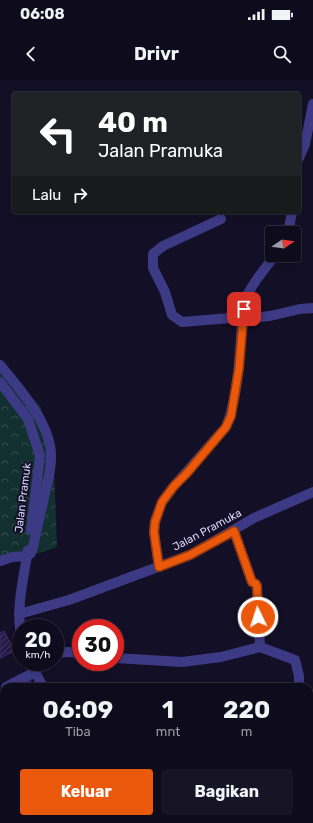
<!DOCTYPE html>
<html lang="id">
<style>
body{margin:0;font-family:Rubik,sans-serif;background:#171425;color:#f1f3f6;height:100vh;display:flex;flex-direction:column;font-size:15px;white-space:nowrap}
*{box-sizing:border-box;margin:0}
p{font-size:13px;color:#9b9ba3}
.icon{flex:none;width:22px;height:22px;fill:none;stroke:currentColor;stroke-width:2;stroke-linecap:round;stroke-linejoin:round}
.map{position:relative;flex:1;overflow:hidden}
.drawer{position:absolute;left:0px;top:603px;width:313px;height:140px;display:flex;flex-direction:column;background:#0e0b1c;border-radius:12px 12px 0 0;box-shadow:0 2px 6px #0003,0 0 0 1px #2e2b3b}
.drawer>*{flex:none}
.top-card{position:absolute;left:12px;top:12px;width:289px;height:122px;border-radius:4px;box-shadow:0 2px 6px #0003,0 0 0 1px #2e2b3b;background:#202124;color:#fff;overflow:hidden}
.needle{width:26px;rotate:77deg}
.controls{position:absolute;left:265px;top:146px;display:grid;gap:8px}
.controls a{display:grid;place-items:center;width:36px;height:36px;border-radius:4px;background:#0e0b1c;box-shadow:0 2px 6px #0003,0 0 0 1px #2e2b3b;font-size:20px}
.speed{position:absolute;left:12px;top:539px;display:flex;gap:8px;font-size:20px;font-weight:700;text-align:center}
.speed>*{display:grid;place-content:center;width:52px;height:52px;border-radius:50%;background:#0e0b1c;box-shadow:0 2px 6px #0003,0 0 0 1px #2e2b3b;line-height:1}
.speed small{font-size:10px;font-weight:400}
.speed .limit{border:6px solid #d22;background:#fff;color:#111}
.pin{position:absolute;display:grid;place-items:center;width:34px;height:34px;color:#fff;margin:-17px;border-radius:8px;box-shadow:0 2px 6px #0006}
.me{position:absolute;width:44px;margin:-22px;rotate:356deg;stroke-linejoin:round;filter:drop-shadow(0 0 3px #0008)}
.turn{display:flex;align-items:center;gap:14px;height:84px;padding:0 20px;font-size:18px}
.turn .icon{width:52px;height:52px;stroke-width:2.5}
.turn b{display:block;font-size:28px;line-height:34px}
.then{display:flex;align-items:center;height:38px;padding:0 20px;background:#0003;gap:8px;font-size:15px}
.eta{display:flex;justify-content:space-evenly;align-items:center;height:68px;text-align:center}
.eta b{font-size:24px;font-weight:700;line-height:28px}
.cta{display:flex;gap:8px;margin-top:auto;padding:8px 20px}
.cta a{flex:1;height:46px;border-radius:4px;background:#ea580c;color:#fff;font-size:16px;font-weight:700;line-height:46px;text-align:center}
.cta a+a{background:#171425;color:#f1f3f6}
.status{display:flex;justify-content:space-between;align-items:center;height:28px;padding:0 20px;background:#0e0b1c;direction:ltr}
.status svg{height:11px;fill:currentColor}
header{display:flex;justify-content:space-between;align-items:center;height:52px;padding:0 20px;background:#0e0b1c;font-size:18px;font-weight:700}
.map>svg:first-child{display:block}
.forest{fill:url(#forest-crowns)}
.building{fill:url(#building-hatch);stroke:#3b2d73}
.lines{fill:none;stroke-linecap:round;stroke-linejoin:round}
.street{stroke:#3d3a85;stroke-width:10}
.route-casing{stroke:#983908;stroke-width:10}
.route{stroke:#ea580c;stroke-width:7}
.labels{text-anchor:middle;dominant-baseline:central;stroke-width:4;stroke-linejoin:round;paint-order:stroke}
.street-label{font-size:11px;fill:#d9d4ff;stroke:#130f26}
</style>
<div class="status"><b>06:08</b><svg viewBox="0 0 49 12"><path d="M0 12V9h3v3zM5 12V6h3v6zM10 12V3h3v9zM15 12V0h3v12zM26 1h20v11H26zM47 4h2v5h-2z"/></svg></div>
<header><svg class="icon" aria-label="back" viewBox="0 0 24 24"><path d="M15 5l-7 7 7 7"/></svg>Drivr<svg class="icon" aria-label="search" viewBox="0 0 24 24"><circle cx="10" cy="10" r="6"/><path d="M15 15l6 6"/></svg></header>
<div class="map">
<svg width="313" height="743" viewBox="0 0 313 743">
<defs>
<pattern id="forest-crowns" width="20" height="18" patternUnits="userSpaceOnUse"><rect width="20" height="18" fill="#12302f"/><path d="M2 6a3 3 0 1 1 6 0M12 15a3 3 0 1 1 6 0" fill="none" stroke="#344d4e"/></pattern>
<pattern id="building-hatch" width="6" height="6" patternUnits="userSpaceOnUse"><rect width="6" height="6" fill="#241b47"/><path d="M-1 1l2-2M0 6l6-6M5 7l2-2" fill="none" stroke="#433b63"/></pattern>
</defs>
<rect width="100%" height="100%" fill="#130f26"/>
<polygon class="forest" points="0,285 40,326 53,358 57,467 0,486"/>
<g class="building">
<polygon points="4,551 14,571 0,578 0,553"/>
<polygon points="30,600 34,607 17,607"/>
<polygon points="0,616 4,622 4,640 0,642"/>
<polygon points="2,651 4,654 4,676 0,678 0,652"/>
<polygon points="4,703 4,717 0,718 0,704"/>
<polygon points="4,718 4,732 0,733 0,719"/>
<polygon points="4,733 4,739 16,739 17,743 0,743 0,734"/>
<polygon points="34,739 56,739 57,743 35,743"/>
<polygon points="68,739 85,739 86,743 63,743 63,740"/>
</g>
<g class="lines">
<g class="street">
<polyline points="299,78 305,64 313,24"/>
<polyline points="221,139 163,166 153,174 153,188 165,212 172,235 182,242 230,238 243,239 270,236 300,229 313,228"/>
<polyline points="288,153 292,132"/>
<path d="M0 285C19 308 52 345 51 377 51 389 48 402 45 413 41 431 37 449 33 467L31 473 27 476C23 500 16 530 21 554"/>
<polyline points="0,302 28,339 40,376 31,450"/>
<polyline points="234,451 252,502 256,504 257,506 260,567"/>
<polyline points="0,481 12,477 27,476 28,470"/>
<path d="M159 487 154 452 155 441 162 422 174 406 226 347C237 319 239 287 241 257 242 245 242 230 246 218 251 204 266 188 275 175"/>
<polyline points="19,534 69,520 190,475 254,438 313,412"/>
<polyline points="260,567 295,580 299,596 299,607"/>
<polyline points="55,573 68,572 81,573"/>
<polyline points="115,578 182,582 221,577 260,567"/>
<polyline points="30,582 43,607"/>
<polyline points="6,607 35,592"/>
<polyline points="0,684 4,682"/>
<polyline points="24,739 25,743"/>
<polyline points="96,739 97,743"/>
<polyline points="125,743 169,739"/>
</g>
</g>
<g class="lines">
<g class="route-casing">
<polyline id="route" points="244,229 239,288 231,336 226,347 187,393 174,406 162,422 155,442 154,452 159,487 190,475 234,451 252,502 256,504 257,506 258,537"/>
</g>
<use href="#route" class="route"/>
</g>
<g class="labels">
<g class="street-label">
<text transform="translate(23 418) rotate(-83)">Jalan Pramuk</text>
<text transform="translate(207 450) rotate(-28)">Jalan Pramuka</text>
</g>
</g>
</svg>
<div class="controls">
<a><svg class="needle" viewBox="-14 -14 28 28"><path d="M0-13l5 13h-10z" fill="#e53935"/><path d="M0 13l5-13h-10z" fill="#9b9ba3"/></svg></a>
</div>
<div class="speed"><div>20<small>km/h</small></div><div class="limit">30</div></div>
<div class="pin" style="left:244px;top:229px;background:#d93025"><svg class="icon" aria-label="arrive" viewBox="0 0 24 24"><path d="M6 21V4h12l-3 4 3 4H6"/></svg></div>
<svg class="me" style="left:258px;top:537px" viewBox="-20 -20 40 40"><circle r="17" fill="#ea580c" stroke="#fff" stroke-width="3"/><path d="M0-11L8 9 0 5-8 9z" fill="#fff"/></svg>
<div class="top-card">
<div class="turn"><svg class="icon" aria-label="left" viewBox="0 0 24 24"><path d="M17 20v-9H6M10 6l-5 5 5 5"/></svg><div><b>40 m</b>Jalan Pramuka</div></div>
<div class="then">Lalu<svg class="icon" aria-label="right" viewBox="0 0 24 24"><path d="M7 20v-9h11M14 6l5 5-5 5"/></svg></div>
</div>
<section class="drawer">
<div class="eta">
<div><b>06:09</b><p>Tiba</p></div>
<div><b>1</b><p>mnt</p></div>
<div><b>220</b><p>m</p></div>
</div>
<div class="cta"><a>Keluar</a><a>Bagikan</a></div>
</section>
</div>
